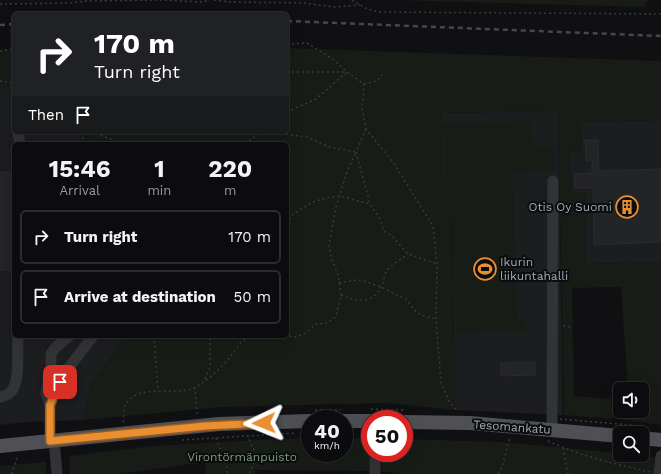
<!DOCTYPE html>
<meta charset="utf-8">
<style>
body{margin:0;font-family:"Work Sans",sans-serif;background:#1a1a1c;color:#f1f3f6;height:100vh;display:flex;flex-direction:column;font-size:15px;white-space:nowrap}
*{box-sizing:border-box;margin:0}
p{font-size:13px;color:#9a9b9e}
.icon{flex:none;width:22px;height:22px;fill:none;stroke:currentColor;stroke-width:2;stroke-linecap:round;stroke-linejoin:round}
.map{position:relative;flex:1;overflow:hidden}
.drawer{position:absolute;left:12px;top:142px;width:277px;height:196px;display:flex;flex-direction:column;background:#0c0c0e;border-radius:6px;box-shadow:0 4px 16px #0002,0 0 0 1px #2c2c2e}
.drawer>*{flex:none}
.banner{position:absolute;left:12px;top:12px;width:277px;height:122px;border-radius:6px;box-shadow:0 4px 16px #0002,0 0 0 1px #2c2c2e;background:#202124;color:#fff;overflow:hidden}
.fabs{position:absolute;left:613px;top:382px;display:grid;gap:8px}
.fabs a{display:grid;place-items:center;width:36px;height:36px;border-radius:6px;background:#0c0c0e;box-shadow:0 4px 16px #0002,0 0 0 1px #2c2c2e;font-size:20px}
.speed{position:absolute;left:301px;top:410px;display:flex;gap:8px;font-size:20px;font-weight:700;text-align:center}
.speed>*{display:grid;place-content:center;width:52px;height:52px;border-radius:50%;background:#0c0c0e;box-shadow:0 4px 16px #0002,0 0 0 1px #2c2c2e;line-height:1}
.speed small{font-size:10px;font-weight:400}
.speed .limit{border:6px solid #d22;background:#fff;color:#111}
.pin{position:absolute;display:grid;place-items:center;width:34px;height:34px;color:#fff;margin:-17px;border-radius:8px;box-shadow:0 2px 6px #0006}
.me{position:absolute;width:44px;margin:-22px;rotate:268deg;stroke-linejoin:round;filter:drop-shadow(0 0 3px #0008)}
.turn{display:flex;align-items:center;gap:14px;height:84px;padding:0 16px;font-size:18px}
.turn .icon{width:52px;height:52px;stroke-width:2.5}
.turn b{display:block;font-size:28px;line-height:34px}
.then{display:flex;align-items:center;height:38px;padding:0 16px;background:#0003;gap:8px;font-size:15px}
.eta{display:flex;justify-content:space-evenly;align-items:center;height:68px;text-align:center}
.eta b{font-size:24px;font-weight:700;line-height:28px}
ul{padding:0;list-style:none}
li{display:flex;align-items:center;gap:12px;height:54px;margin:0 8px 6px;padding:0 8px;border:2px solid #2c2c2e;border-radius:6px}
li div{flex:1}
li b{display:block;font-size:15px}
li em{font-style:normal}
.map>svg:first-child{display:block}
.built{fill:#1c1d1f}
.green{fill:#171c17}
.building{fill:#232426;stroke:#2a2b2e}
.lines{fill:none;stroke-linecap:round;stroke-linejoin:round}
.path{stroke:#383a3d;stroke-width:1.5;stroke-dasharray:2 3;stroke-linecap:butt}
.minor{stroke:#313336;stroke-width:11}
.major{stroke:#4e5055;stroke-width:14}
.rail{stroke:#45474b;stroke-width:2.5;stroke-dasharray:5 4;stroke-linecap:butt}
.route-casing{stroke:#975c20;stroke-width:10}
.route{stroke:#e98e31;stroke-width:7}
.labels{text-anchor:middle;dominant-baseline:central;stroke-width:4;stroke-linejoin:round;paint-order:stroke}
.poi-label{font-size:12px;fill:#a2a9b2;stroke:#0b0c0d;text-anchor:end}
.street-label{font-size:12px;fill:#a2a9b2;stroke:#0b0c0d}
.park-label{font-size:12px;fill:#7d9c7a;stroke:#0b0c0d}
</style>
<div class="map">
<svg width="661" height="474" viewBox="0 0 661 474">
<rect width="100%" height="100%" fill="#101012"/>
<g class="built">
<polygon points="0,84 14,85 14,132 81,132 82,144 35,141 35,144 14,144 14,336 127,336 91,384 83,420 27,422 0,425"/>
<polygon points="558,111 563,415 455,410 452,177 442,177 441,113"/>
<polygon points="661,120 661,268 660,262 586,264 585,192 571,193 569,152 582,151 581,122"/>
</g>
<g class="green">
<polygon points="393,0 648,0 644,7"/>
<polygon points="287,48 661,61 661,120 581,122 582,151 569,152 571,192 585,192 586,264 661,262 661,425 623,420 620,419 620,396 620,411 642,411 642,389 628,389 621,287 572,288 574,396 611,399 613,419 564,415 558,111 441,113 442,176 452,177 452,208 454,208 454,175 445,175 443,123 531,121 532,146 553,146 554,171 512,172 517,319 525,319 525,331 456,332 454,218 452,218 455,410 386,403 222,407 83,420 91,384 127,336 287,336 287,144 82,144 81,132 287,132"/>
<polygon points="14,49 14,85 0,84 0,50"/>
<polygon points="344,438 370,438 369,471 256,470 255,474 206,474 205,462 119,474 70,474 69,456 152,446 272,439 310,439 310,453 344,453"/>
<polygon points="404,439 502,442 620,453 620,455 655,457 654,474 401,474 381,471 382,453 404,453"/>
<polygon points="46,462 46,474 0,474 0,466"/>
</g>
<g class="building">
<polygon points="585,140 598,140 599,171 661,169 661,242 594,245 593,188 575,188 575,174 592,173 592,160 586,161"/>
<polygon points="0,172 12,172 11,270 0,270"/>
<polygon points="535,362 535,375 501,376 501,363"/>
</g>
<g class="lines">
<g class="path">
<polyline points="214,0 230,2 303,3 335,7 360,5"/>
<polyline points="352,0 367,9 380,12 661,14"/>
<polyline points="0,4 69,3 85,1 163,0 201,2 210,0"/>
<polyline points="287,44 307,43 334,60 347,72 364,84 362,108 366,129 393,162 433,226 437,264 436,319 441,383 449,401 457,411"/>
<polyline points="0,51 14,49"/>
<polyline points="287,72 345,72"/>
<polyline points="0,81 14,83"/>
<polyline points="364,84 377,81 384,72"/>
<polyline points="287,112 316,99 347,72"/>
<polyline points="366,129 356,152 370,204 380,219 384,231 392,236 408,254 437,264"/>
<polyline points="83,132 83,144"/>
<polyline points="91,132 111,139 113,144"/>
<polyline points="271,132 307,137 329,147 356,152 347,171 336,207 329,245 331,257 338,275 341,295 336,316 328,323 316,324 306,333 296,337 287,336"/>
<polyline points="245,144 260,132"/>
<polyline points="287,224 293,214 313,202 326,198 339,196 370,204"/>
<polyline points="339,283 356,280 367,282 381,287 407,300 416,312 424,316 436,319"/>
<path d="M341 295C358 302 373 305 382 285 384 281 384 274 387 270 392 264 401 259 408 254"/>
<polyline points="563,326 573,327"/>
<polyline points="154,336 158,391"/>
<polyline points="205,379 210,367 210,336"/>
<polyline points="195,387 197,415"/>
<polyline points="371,409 403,410"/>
<polyline points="315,410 341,410"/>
<polyline points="560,419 642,426"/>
<path d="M123 422C124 417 124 408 126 404 138 383 175 396 194 388 205 383 221 368 229 358 239 347 237 341 253 336"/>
<polyline points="247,435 257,457 249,474"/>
<polyline points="216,438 227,468 227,474"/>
<polyline points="182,440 296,433"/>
<path d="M548 441C581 456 615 464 650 472"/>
<polyline points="563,448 568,474"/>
<polyline points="12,474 18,455"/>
<polyline points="498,474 502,467 510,437"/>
</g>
<g class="minor">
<polyline points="18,132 20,144"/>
<path d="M0 397C5 396 11 394 13 389 20 377 17 351 18 336"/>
<polyline points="50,405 60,382 70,366 93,336"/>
<polyline points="552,429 553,181"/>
<polyline points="54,440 57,474"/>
<polyline points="50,441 50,405 46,393 51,366 51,354 55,348 69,336"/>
<polyline points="375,453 375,474"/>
<polyline points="659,474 661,456"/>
</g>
<g class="major">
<polyline points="344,421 370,421"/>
<polyline points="404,422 470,423 620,436"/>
<polyline points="642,438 661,440"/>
<polyline points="0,446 219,424 310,421"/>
</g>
<g class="rail">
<polyline points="287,21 661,36"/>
<polyline points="0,25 14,24"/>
</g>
</g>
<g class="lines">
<g class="route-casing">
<polyline id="route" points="60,382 50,405 50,441 205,426 264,423"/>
</g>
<use href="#route" class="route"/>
</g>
<defs>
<g id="building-ring" transform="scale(1.15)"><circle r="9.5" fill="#0b0c0d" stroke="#e98e31" stroke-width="1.5"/><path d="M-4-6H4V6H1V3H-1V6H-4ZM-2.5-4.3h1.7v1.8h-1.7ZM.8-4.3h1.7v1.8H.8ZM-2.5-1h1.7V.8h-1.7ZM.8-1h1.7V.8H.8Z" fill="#e98e31"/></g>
<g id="stadium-ring" transform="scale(1.15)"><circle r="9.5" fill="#0b0c0d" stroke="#e98e31" stroke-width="1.5"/><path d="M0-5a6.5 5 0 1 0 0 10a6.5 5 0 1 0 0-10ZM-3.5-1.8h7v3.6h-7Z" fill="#e98e31"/></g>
</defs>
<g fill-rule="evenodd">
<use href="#building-ring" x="627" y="207"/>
<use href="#stadium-ring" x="485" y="269"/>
</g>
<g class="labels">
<g class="poi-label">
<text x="612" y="207">Otis Oy Suomi</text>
<text x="500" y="262" text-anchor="start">Ikurin<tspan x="500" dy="14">liikuntahalli</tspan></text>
</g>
<g class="street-label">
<text transform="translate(512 427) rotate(4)">Tesomankatu</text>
</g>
<g class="park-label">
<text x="242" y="457">Virontörmänpuisto</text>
</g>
</g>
</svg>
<div class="fabs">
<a><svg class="icon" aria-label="sound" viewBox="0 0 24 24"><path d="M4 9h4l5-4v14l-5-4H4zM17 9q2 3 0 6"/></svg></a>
<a><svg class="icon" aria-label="search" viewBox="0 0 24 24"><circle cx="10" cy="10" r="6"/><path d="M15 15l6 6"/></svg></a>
</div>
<div class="speed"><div>40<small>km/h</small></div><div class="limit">50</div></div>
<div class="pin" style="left:60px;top:382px;background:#d93025"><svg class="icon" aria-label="arrive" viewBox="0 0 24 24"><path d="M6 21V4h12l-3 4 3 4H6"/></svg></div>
<svg class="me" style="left:264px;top:423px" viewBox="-20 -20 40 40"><path d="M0-17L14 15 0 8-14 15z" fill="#e98e31" stroke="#fff" stroke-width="4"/></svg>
<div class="banner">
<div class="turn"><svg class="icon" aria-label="right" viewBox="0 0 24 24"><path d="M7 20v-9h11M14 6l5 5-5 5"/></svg><div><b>170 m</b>Turn right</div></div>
<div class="then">Then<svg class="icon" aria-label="arrive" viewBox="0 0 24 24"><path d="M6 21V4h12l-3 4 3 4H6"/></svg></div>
</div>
<section class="drawer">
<div class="eta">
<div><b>15:46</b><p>Arrival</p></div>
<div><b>1</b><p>min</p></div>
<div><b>220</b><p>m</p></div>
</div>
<ul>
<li><svg class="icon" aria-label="right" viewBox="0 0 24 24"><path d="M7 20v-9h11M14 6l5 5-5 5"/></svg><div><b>Turn right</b></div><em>170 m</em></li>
<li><svg class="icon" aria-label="arrive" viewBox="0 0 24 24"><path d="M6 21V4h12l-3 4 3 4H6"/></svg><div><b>Arrive at destination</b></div><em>50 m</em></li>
</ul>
</section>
</div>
